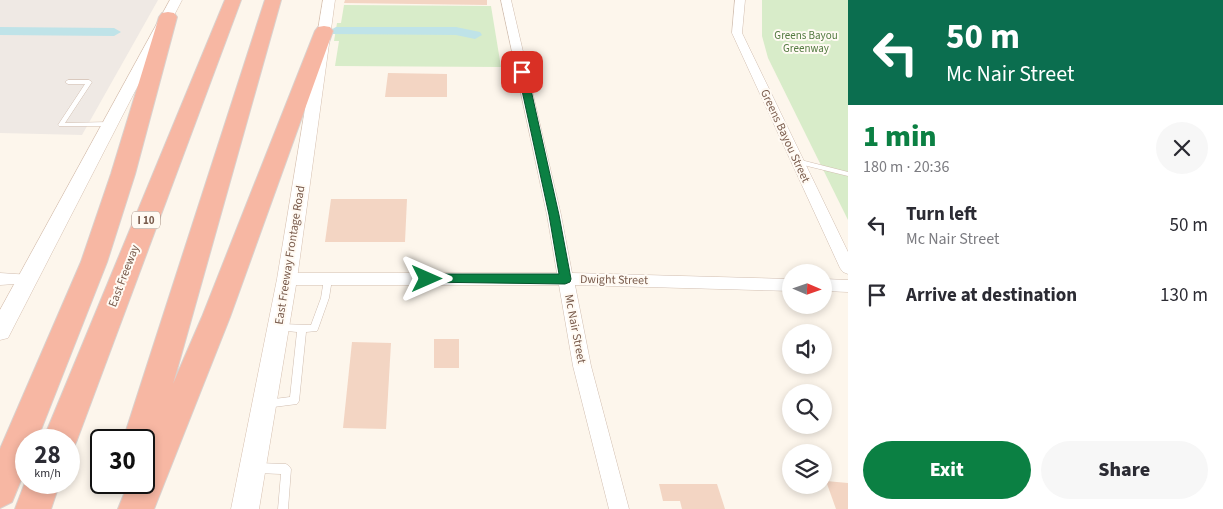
<!DOCTYPE html>
<meta charset="utf-8">
<style>
body{margin:0;font-family:"Source Sans 3",sans-serif;background:#f7f7f7;color:#2b2b33;height:100vh;display:flex;flex-direction:column;font-size:19px;white-space:nowrap}
*{box-sizing:border-box;margin:0}
p{font-size:16px;color:#7c7c81}
.icon{flex:none;width:28px;height:28px;fill:none;stroke:currentColor;stroke-width:2;stroke-linecap:round;stroke-linejoin:round}
.map{position:relative;flex:1;overflow:hidden}
.details{display:flex;flex-direction:column;background:#fff;width:375px}
.details>*{flex:none}
.hud{background:#0b6e4f;color:#fff;overflow:hidden}
.needle{width:32px;rotate:92deg}
.tools{position:absolute;left:782px;top:264px;display:grid;gap:10px}
.tools a{display:grid;place-items:center;width:50px;height:50px;border-radius:50%;background:#fff;box-shadow:0 2px 8px #0003;font-size:25px}
.speed{position:absolute;left:15px;top:429px;display:flex;gap:10px;font-size:25px;font-weight:700;text-align:center}
.speed>*{display:grid;place-content:center;width:65px;height:65px;border-radius:50%;background:#fff;box-shadow:0 2px 8px #0003;line-height:1}
.speed small{font-size:12px;font-weight:400}
.speed .limit{border:2px solid #111;border-radius:8px;background:#fff;color:#111}
.pin{position:absolute;display:grid;place-items:center;width:42px;height:42px;color:#fff;margin:-21px;border-radius:10px;box-shadow:0 2px 8px #0006}
.me{position:absolute;width:55px;margin:-28px;rotate:90deg;stroke-linejoin:round;filter:drop-shadow(0 0 4px #0008)}
.turn{display:flex;align-items:center;gap:18px;height:105px;padding:0 15px;font-size:22px}
.turn .icon{width:65px;height:65px;stroke-width:2.5}
.turn b{display:block;font-size:35px;line-height:42px}
.round{display:grid;place-items:center;flex:none;width:52px;height:52px;border-radius:26px;background:#f7f7f7}
.head{display:flex;align-items:center;justify-content:space-between;height:85px;padding:0 15px}
h1{font-size:30px;font-weight:800;line-height:38px;color:#0b8043}
.primary-button{display:flex;gap:10px;margin-top:auto;padding:10px 15px}
.primary-button a{flex:1;height:58px;border-radius:30px;background:#0b8043;color:#fff;font-size:20px;font-weight:800;line-height:58px;text-align:center}
.primary-button a+a{background:#f7f7f7;color:#2b2b33}
ul{padding:0;list-style:none}
li{display:flex;align-items:center;gap:15px;height:70px;padding:0 15px}
li div{flex:1}
li b{display:block;font-size:19px}
li em{font-style:normal}
main{display:flex;flex:1;min-height:0}
.map>svg:first-child{display:block}
.industrial{fill:#efe9e4}
.green{fill:#d8ecc9}
.lines{fill:none;stroke-linecap:round;stroke-linejoin:round}
.canal{fill:#bfe3e8;fill-rule:evenodd}
.building{fill:#f3d5c3}
.service-casing{stroke:#d1beb0;stroke-width:1}
.minor-casing{stroke:#d1beb0;stroke-width:1}
.secondary-casing{stroke:#d6c0b0;stroke-width:1}
.motorway-casing{stroke:#dad1cd;stroke-width:2}
.service{fill:#fff;fill-rule:evenodd}
.minor{fill:#fff;fill-rule:evenodd}
.secondary{fill:#fff;fill-rule:evenodd}
.motorway{fill:#f7b7a3;fill-rule:evenodd}
.route{fill:#0b8043;stroke:#07532c}
.labels{text-anchor:middle;dominant-baseline:central;stroke-width:4;stroke-linejoin:round;paint-order:stroke}
.far-park-label{font-size:11px;fill:#537a41;stroke:#fffaf3}
.shield{fill:#fffaf3;stroke:#a28b7f;stroke-width:1}
.shield-label{font-size:11px;font-weight:bold;fill:#7a5c4d}
.street-label{font-size:12px;fill:#7a5c4d;stroke:#fffaf3}
</style>
<main>
<div class="map">
<svg width="848" height="509" viewBox="0 0 848 509">
<rect width="100%" height="100%" fill="#fdf6ec"/>
<polygon class="industrial" points="0,0 158,0 82,135 0,133"/>
<g class="green">
<polygon points="762,0 848,0 848,220 768,58 762,36"/>
<polygon points="344,5 491,6 501,67 335,66 339,41 334,41 337,23 341,23"/>
</g>
<g class="lines">
<g class="canal">
<polygon points="0,27 114,28 121,32 114,36 0,35"/>
<polygon points="336,27 456,27 480,32 482,35 475,39 456,35 331,34 329,31"/>
</g>
</g>
<g class="building">
<polygon points="345,0 487,0 487,5 344,3"/>
<polygon points="388,73 447,74 447,97 385,97"/>
<polygon points="331,199 407,199 405,242 325,242"/>
<rect x="434" y="339" width="25" height="29"/>
<polygon points="352,342 391,343 386,429 343,428"/>
<polygon points="826,481 848,483 848,509 836,509"/>
<polygon points="659,484 717,484 725,509 682,509 680,501 663,501"/>
</g>
<g class="lines">
<g class="service-casing">
<g id="service">
<polygon points="89,80 92,82 65,123 109,122 112,124 109,126 59,126 58,125 85,84 68,84 65,82 68,80"/>
<polygon points="795,159 797,159 848,172 848,176 795,163 794,161"/>
<polygon points="328,276 331,277 332,279 329,298 318,329 317,331 306,332 299,401 297,404 266,408 263,407 261,404 263,401 266,400 290,397 297,332 277,330 276,328 277,326 280,324 311,325 321,298 324,279 325,277"/>
<polygon points="257,463 286,464 289,466 291,469 288,509 278,509 281,474 257,473 254,471 252,468 254,465"/>
</g>
</g>
<g class="minor-casing">
<g id="minor">
<polygon points="501,0 511,0 561,215 572,273 791,279 791,291 575,285 591,366 629,509 609,509 573,366 559,285 287,285 282,283 279,279 282,275 287,273 557,273 547,215"/>
<polygon points="735,0 745,0 742,33 848,252 848,274 843,272 840,268 732,33"/>
<polygon points="0,273 31,275 34,279 31,283 0,285"/>
<polygon points="824,279 848,280 848,292 824,291"/>
</g>
</g>
<g class="secondary-casing">
<g id="secondary">
<polygon points="170,0 182,0 8,338 0,340 0,310"/>
<polygon points="323,0 335,0 297,279 259,509 231,509 277,279"/>
</g>
</g>
<g class="motorway-casing">
<g id="motorway">
<polygon points="225,0 241,0 77,440 72,451 69,453 69,440 43,440"/>
<polygon points="265,0 281,0 173,384 202,317 315,31 318,27 324,26 330,27 333,31 230,317 154,509 118,509 129,482 144,482 144,440 123,440"/>
<polygon points="168,12 174,13 177,17 135,174 107,262 37,440 26,440 26,468 12,502 0,508 0,449 81,262 111,174 159,17 162,13"/>
<polygon points="26,480 26,482 60,482 51,509 15,509"/>
</g>
</g>
<use href="#service" class="service"/>
<use href="#minor" class="minor"/>
<use href="#secondary" class="secondary"/>
<use href="#motorway" class="motorway"/>
</g>
<polygon class="route" points="519,70 527,72 559,215 571,279 570,282 565,284 423,282 421,279 423,276 427,274 559,274 549,215 518,72"/>
<g class="labels">
<g class="far-park-label">
<text x="806" y="35">Greens Bayou<tspan x="806" dy="13">Greenway</tspan></text>
</g>
<rect class="shield" x="132" y="211.5" width="28" height="17" rx="4"/>
<g class="shield-label">
<text x="146" y="220">I 10</text>
</g>
<g class="street-label">
<text transform="translate(785 136) rotate(65)">Greens Bayou Street</text>
<text transform="translate(290 255) rotate(-81)">East Freeway Frontage Road</text>
<text transform="translate(124 276) rotate(-69)">East Freeway</text>
<text transform="translate(614 280) rotate(1)">Dwight Street</text>
<text transform="translate(575 329) rotate(79)">Mc Nair Street</text>
</g>
</g>
</svg>
<div class="tools">
<a><svg class="needle" viewBox="-14 -14 28 28"><path d="M0-13l5 13h-10z" fill="#e53935"/><path d="M0 13l5-13h-10z" fill="#7c7c81"/></svg></a>
<a><svg class="icon" aria-label="sound" viewBox="0 0 24 24"><path d="M4 9h4l5-4v14l-5-4H4zM17 9q2 3 0 6"/></svg></a>
<a><svg class="icon" aria-label="search" viewBox="0 0 24 24"><circle cx="10" cy="10" r="6"/><path d="M15 15l6 6"/></svg></a>
<a><svg class="icon" aria-label="layers" viewBox="0 0 24 24"><path d="M12 4l9 5-9 5-9-5zM3 14l9 5 9-5"/></svg></a>
</div>
<div class="speed"><div>28<small>km/h</small></div><div class="limit">30</div></div>
<div class="pin" style="left:522px;top:72px;background:#d93025"><svg class="icon" aria-label="arrive" viewBox="0 0 24 24"><path d="M6 21V4h12l-3 4 3 4H6"/></svg></div>
<svg class="me" style="left:427px;top:279px" viewBox="-20 -20 40 40"><path d="M0-17L14 15 0 8-14 15z" fill="#0b8043" stroke="#fff" stroke-width="4"/></svg>
</div>
<section class="details">
<div class="hud">
<div class="turn"><svg class="icon" aria-label="left" viewBox="0 0 24 24"><path d="M17 20v-9H6M10 6l-5 5 5 5"/></svg><div><b>50 m</b>Mc Nair Street</div></div>
</div>
<div class="head"><div><h1>1 min</h1><p>180 m · 20:36</p></div><a class="round"><svg class="icon" aria-label="close" viewBox="0 0 24 24"><path d="M6 6l12 12M18 6L6 18"/></svg></a></div>
<ul>
<li><svg class="icon" aria-label="left" viewBox="0 0 24 24"><path d="M17 20v-9H6M10 6l-5 5 5 5"/></svg><div><b>Turn left</b><p>Mc Nair Street</p></div><em>50 m</em></li>
<li><svg class="icon" aria-label="arrive" viewBox="0 0 24 24"><path d="M6 21V4h12l-3 4 3 4H6"/></svg><div><b>Arrive at destination</b></div><em>130 m</em></li>
</ul>
<div class="primary-button"><a>Exit</a><a>Share</a></div>
</section>
</main>
